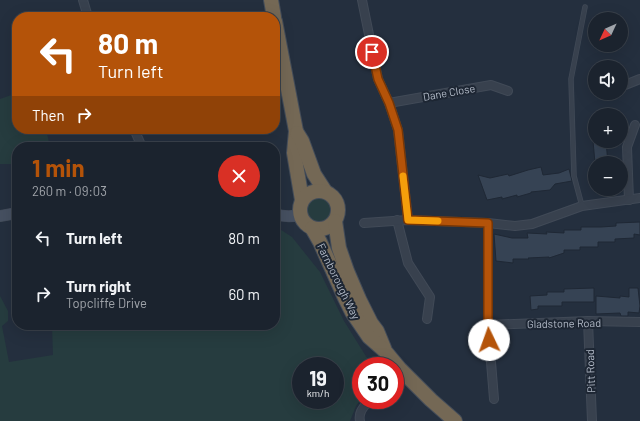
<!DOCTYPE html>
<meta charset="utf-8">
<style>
body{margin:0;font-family:Barlow,sans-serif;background:#242b36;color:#f1f3f6;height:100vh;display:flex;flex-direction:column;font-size:15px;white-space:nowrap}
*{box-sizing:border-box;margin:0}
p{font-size:13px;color:#a0a4aa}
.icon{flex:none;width:22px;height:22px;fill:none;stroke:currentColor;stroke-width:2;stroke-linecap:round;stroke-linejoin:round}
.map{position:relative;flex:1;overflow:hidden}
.side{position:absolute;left:12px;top:142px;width:268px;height:188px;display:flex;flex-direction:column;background:#1b232e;border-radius:16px;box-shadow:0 4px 16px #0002,0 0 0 1px #39404a}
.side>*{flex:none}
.top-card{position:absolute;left:12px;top:12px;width:268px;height:122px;border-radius:16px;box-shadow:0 4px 16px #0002,0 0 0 1px #39404a;background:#b45309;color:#fff;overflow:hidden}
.needle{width:26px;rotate:226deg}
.buttons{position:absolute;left:588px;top:12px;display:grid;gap:8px}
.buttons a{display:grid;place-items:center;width:40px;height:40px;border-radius:50%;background:#1b232e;box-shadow:0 4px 16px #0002,0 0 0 1px #39404a;font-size:20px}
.speed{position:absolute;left:292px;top:357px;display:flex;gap:8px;font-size:20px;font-weight:700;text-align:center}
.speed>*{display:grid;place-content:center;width:52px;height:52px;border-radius:50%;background:#1b232e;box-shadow:0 4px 16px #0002,0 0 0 1px #39404a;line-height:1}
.speed small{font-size:10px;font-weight:400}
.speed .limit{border:6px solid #d22;background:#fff;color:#111}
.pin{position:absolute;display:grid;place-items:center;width:34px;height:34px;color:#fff;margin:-17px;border:2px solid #fff;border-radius:50%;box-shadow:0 1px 4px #0007}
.me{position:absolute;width:44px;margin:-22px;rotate:357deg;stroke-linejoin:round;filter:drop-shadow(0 0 3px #0008)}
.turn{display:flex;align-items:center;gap:14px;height:84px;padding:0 20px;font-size:18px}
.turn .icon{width:52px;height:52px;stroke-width:2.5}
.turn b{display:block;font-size:28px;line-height:34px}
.then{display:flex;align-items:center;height:38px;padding:0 20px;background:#0003;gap:8px;font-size:15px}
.round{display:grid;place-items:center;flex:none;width:42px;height:42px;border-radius:21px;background:#242b36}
.overview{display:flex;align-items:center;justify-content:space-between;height:68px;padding:0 20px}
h1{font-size:24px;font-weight:700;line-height:30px;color:#b45309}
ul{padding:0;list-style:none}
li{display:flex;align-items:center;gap:12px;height:56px;padding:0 20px}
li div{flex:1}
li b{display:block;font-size:15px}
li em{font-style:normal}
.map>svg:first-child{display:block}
.green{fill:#263c3f;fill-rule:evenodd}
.building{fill:#364354;stroke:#1f2835}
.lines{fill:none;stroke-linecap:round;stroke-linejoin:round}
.lane-casing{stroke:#414a57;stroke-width:5.5}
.street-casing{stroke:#414a57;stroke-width:10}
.secondary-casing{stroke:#414a57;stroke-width:12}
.highway-casing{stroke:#434c59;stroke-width:16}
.lane{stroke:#38414e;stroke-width:4}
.street{stroke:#38414e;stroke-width:8}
.secondary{stroke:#465061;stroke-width:11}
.highway{stroke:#746855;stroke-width:14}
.route-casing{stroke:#753606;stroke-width:10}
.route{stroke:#b45309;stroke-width:7}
.slow{stroke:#f59e0b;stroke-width:7}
.labels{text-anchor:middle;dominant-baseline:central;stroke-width:4;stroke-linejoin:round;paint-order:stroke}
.street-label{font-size:11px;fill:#b4bcc9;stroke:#1d2633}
</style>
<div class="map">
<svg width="640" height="421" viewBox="0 0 640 421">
<rect width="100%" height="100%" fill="#242f3e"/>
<g class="green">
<polygon points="17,93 17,129 46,129 50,147 17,147 17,164 0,164 0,99"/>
<circle cx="319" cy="210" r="13"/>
<path d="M275 226 292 237 320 272 344 321 372 366H361V399L356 406 350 421H0V296L8 311V321L2 326 9 362 53 355 52 325H275ZM301 366H335V400H301Z"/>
</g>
<g class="building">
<polygon points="593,141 606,141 608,163 595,163"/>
<polygon points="541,167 543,175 559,173 569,169 572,181 555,184 550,190 531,192 531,193 517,197 517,195 502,199 502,197 487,200 478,175 490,178 508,174 509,176 528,170"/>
<polygon points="640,222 640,235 634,234 634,238 615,239 615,242 598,242 598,247 580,247 580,250 564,250 564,253 549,258 549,257 528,258 529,259 513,259 513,263 496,261 494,234 512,238 528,238 527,233 547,234 546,232 564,233 564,230 581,230 581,227 601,227 616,226 616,223"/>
<polygon points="594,288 594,302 562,302 562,306 538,306 538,309 531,310 530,296 547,295 547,292 564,292 564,289"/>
<polygon points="629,288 638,288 640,306 639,313 628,312 628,316 621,316 620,313 596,314 596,296 620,298 620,296 629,297"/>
</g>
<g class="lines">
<g class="lane-casing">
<polyline id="lane" points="582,206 574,176 571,79 585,7"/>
</g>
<g class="street-casing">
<g id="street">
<polyline points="83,0 88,17"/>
<polyline points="362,0 378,79 389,103 398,130 408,220"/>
<polyline points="625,85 640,79"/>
<polyline points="389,103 491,85 508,91"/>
<polyline points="134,129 142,147"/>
<polyline points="629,200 627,147 635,125"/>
<polyline points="397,220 408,263 430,297 427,319"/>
<polyline points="364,223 408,220 488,223 515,226 532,224 582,206 640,198"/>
<polyline points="488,223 488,325 494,399"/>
<polyline points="588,321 592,421"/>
<polyline points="488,325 588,321 640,322"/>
<path d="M360 421C358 412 364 407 369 400"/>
</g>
</g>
<g class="secondary-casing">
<g id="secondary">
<path d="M275 214C284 217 290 217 300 215"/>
<polyline points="0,216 17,213"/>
</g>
</g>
<g class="highway-casing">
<g id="highway">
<polyline points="271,0 274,17"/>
<polyline points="275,21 296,131 294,153 302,200"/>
<polyline points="297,133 302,141 314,174 325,191"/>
<circle cx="319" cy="210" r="19"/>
<polyline points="335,221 339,248 347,271 359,299 371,323 377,331 384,348"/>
<polyline points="312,228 320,242 345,298 352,312 369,337 385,351 400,369 431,400 455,421"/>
</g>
</g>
<use href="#lane" class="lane"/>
<use href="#street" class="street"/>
<use href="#secondary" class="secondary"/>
<use href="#highway" class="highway"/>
</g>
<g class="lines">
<g class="route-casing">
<polyline id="route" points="372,52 378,79 389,103 398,130 408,220 488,223 488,325 489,340"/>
</g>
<use href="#route" class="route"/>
<polyline class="slow" points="403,176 408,220 438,221"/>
</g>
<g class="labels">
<g class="street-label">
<text transform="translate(449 92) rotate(-10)">Dane Close</text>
<text transform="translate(339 281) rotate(64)">Farnborough Way</text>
<text transform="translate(564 323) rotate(-1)">Gladstone Road</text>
<text transform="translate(590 371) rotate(-92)">Pitt Road</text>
</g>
</g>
</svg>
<div class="buttons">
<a><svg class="needle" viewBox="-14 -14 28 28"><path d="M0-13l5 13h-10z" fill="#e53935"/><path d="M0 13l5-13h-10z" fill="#a0a4aa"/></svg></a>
<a><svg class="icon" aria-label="sound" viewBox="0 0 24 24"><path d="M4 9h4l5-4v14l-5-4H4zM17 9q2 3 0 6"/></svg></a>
<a>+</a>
<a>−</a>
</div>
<div class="speed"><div>19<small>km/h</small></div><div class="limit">30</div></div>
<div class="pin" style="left:372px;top:52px;background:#d93025"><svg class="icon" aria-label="arrive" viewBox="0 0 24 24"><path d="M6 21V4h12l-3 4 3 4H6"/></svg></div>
<svg class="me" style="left:489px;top:340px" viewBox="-20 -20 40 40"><circle r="19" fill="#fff"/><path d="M0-13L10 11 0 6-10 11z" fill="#b45309"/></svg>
<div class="top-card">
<div class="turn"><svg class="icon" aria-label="left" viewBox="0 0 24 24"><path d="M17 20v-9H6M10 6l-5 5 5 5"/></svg><div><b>80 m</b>Turn left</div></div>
<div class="then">Then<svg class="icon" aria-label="right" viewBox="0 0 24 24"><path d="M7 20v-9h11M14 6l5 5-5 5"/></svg></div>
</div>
<section class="side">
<div class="overview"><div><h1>1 min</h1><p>260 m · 09:03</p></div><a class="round" style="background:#d93025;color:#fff"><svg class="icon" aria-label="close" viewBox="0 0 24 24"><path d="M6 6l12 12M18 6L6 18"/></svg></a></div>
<ul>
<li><svg class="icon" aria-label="left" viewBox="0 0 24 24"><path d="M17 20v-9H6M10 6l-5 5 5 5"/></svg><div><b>Turn left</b></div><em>80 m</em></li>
<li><svg class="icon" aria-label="right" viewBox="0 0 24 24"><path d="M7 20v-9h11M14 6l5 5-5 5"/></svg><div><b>Turn right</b><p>Topcliffe Drive</p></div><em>60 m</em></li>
</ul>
</section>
</div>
